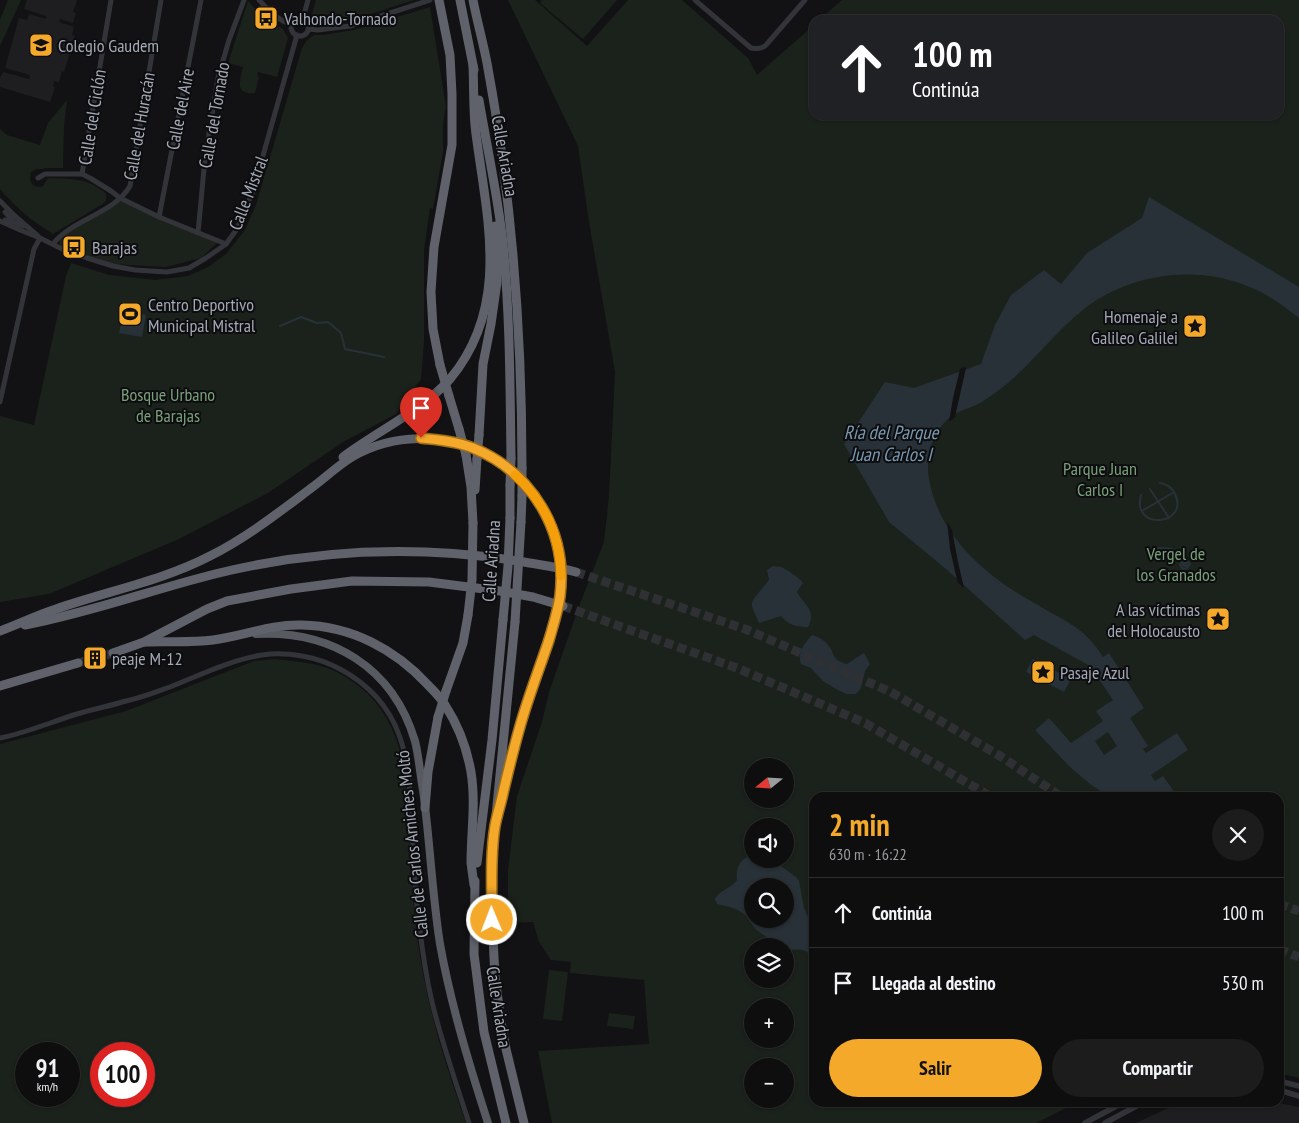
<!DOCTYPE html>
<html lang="es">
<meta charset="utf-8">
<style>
body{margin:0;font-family:"PT Sans Narrow",sans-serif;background:#1c1c1d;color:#f1f3f6;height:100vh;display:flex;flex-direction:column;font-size:19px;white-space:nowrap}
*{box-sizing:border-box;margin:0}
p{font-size:16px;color:#9b9c9e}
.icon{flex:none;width:28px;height:28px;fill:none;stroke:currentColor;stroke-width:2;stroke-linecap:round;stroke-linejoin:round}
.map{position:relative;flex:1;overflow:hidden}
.panel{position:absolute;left:809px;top:792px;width:475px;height:315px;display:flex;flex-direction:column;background:#0e0e0f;border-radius:15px;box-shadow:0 1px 4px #0004,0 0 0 1px #2e2e2f}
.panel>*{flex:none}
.guide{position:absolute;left:809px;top:15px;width:475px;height:105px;border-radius:15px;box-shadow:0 1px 4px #0004,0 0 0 1px #2e2e2f;background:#202124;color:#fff;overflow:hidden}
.needle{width:32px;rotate:252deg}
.controls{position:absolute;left:744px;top:758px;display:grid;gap:10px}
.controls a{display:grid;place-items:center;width:50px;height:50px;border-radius:50%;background:#0e0e0f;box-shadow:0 1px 4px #0004,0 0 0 1px #2e2e2f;font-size:25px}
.speed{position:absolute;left:15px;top:1042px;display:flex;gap:10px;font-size:25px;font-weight:700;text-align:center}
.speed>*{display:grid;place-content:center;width:65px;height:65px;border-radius:50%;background:#0e0e0f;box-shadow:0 1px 4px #0004,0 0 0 1px #2e2e2f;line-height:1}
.speed small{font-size:12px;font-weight:400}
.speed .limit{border:8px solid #d22;background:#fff;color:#111}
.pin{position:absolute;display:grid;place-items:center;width:42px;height:42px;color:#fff;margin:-51px -21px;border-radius:50% 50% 50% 0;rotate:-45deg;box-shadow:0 0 5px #0007}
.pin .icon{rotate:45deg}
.me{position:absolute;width:55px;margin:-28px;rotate:359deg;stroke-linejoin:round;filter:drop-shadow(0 0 4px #0008)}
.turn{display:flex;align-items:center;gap:18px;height:105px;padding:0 20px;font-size:22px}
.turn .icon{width:65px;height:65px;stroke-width:2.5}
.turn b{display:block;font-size:35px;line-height:42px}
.round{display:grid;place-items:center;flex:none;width:52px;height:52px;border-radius:26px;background:#1c1c1d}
.head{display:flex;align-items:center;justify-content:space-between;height:85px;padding:0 20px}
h1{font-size:30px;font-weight:700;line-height:38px;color:#f4a92a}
.primary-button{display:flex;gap:10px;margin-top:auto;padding:10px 20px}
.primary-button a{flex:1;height:58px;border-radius:30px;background:#f4a92a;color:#111;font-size:20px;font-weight:700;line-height:58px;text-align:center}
.primary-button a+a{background:#1c1c1d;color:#f1f3f6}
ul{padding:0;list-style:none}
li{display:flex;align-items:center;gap:15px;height:70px;padding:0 20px;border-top:1px solid #2e2e2f}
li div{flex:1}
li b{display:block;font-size:19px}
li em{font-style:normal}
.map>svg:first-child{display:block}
.built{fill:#1e1e21}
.green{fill:#1a221b;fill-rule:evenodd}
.water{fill:#283138;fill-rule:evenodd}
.pier{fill:#121214}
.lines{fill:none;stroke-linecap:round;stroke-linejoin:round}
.stream{stroke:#283138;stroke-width:2}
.motorway-tunnel{stroke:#2f3034;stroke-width:9;stroke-dasharray:9 4.5;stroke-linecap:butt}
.minor{stroke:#333439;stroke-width:5}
.tertiary{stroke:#333439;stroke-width:5.5}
.trunk{stroke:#575a61;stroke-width:8}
.motorway{stroke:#5f626a;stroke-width:9}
.motorway-bridge{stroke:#5f626a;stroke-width:9}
.route-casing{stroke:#9f6e1b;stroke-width:12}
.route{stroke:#f4a92a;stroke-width:9}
.slow{stroke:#f59e0b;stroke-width:9}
.labels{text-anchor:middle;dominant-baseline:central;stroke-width:4;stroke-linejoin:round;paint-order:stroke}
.poi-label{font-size:18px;fill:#a3a9b5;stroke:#0d0d0f;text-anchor:start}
.street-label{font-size:18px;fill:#a3a9b5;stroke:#0d0d0f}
.park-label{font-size:18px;fill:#7aa07b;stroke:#0d0d0f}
.water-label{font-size:19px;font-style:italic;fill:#7999b1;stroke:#0d0d0f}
</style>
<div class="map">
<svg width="1299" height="1123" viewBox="0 0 1299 1123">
<rect width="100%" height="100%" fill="#121214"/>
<g class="built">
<polygon points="27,0 77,0 73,12 76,13 73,23 60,19 59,22 74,27 72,35 75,36 64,72 62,71 59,82 54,81 53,86 55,87 50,102 0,87 0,78 3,72 29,79 30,75 5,68 19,18 27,20 29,14 46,19 46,16 24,9"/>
<polygon points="1279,1103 1299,1107 1299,1123 1136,1123 1179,1103"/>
</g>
<g class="green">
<polygon points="8,0 21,0 0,46 0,20"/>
<path d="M316 0H414C386 9 346 24 317 24L312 14Z"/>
<path d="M508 0H535L587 46 628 0H682L748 58 757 75 814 25V115H1279V20H819L842 0H1299V1078L1279 1073V798H814V1020L811 1021 814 1031V1102L1076 1103 1036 1123H552L538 1051 649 1044 644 980 570 973 571 962 551 960 539 942 533 922 508 923V870L517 796 542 722 549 692 581 601 604 542 609 496 615 372 589 222 578 146ZM752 766H785V799H752ZM752 826H785V859H752ZM752 886H785V919H752ZM752 946H785V979H752ZM752 1006H785V1039H752ZM752 1066H785V1099H752Z"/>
<polygon points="542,0 617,0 583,39 540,3"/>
<path d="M248 1 267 21 283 29 288 38 277 77 258 72 257 76 259 77 255 93C234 95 240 81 243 67L228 63Z"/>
<polygon points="430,7 446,107 443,124 443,152 433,209 430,208 424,250 424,341 421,379 396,414 343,442 268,493 179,539 49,594 0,602 0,416 34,425 66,276 71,263 109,275 155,280 188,276 208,267 226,254 245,230 256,205 302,48 306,41 314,35 323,35 354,30"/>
<path d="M67 100 64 126 63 168H44V169H36L31 172C28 182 33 189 43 186L48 178C71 179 88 177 106 194 107 200 106 202 101 205L53 234C31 220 17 209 0 189V129L7 135 40 145 48 123Z"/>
<polygon points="120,198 219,241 201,258 166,267 112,264 76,252 60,245 59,239"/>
<path d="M275 659C292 661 310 662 327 668 342 673 356 683 368 694 408 734 407 790 410 843 411 874 413 906 417 937 421 964 426 992 433 1018 442 1054 454 1088 466 1123H0V744L126 711 254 661ZM26 1054H69V1096H26ZM101 1054H144V1096H101Z"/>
<polygon points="549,970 568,972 562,1021 543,1019"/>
<polygon points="609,1013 635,1016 633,1029 607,1026"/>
</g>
<g class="water">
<path d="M1149 197 1299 287V318C1284 306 1269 295 1252 288 1197 264 1131 273 1084 309 1056 331 1035 360 1008 383 999 390 990 397 980 403 971 408 961 410 953 415 933 429 925 456 929 479 939 537 987 577 1036 604 1064 621 1085 627 1103 657L1109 653 1144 708 1130 718 1148 746 1143 749 1146 753 1177 733 1188 750 1151 775 1155 781 1163 776 1178 797H1149L1138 792 1134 797 1128 793 1125 797H1109L1090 784 1069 766 1035 730 1049 718 1071 743 1103 721 1096 711 1113 700 1090 666 1034 635 1025 640 946 569 889 522 844 444 885 382 914 388 981 364 995 325 1011 295 1044 270 1061 284 1087 253 1142 218ZM1108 732 1117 746 1104 755 1095 741Z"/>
<polygon points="124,310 146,315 142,337 119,333"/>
<path d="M773 566C775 566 779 567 781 567 786 569 800 578 803 583L797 592C804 605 817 610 808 627 797 627 788 625 781 616L759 623C757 617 751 608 752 603 752 600 765 585 769 580L767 570Z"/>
<path d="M812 635C818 637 823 639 827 644 836 653 830 660 847 664L864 653 870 664 865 671 861 688 856 694H846L836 689 823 681 811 668 801 664C797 652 804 644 812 635Z"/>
<polygon points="1033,659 1071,679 1064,692 1026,672"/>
<path d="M752 855V859H764L782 867 796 877 799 881 804 908 812 926 814 928V960C811 958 810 955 808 953 803 947 792 951 785 950V946H781C774 940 765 937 758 931 754 928 751 923 748 919 741 908 729 907 717 904L715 899C719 890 731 889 737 880 735 868 741 858 752 855ZM752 886H785V919H752Z"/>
</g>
<g class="pier">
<polygon points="964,367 966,368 955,417 949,422 953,398 960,369"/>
<polygon points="947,521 952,530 958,562 964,588 958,583 957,580 950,549"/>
</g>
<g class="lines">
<g class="stream">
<polyline points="280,326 301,317 317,323 328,322 341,333 345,349 384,357"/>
<polyline points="1150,489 1169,518"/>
<path d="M1141 495C1131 532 1190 525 1175 494 1172 487 1166 484 1160 483"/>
<polyline points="1142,511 1174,492"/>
<path d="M1153 549 1159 548 1172 549C1178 554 1185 558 1190 564L1187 568 1183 569 1180 565 1182 561 1184 560 1187 563V566H1185L1183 565V563H1185V564"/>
</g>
<g class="motorway-tunnel">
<polyline points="576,572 745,629 891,692 1000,756 1063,798"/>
<polyline points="563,606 737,668 865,723 993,798"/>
<polyline points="78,663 113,653"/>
<polyline points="1279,904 1299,911"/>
<polyline points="1279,949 1299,957"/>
</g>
<g class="minor">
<path d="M259 0C268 10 277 20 291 24"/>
<path d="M695 0 751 48C757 49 761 49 766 45L805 0"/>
<polyline points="303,18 308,0"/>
<circle cx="300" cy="27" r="9"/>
<polyline points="308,29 318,30 350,26 430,0"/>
<polyline points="82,174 111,0"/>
<polyline points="38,178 45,174 82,174 90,178 111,191 120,198 159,217 226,244"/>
<polyline points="0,201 16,217 38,236"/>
<polyline points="5,212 15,223"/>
<polyline points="159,217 201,0"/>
<polyline points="5,220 24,226"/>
<polyline points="0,221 20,230 40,238 64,250 87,258 113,266 135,270 167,272 189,268 206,258 226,244 237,229 253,191 297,35"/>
<polyline points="198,233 205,158 218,78 229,40 244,0"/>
<path d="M53 244C72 219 114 214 130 186L161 0"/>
<polyline points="0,402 34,249 40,238"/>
<path d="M0 738C26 733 51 722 77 714 93 709 110 706 126 701 141 698 156 692 170 687 198 676 233 659 262 655 287 651 318 657 340 669 405 704 409 759 412 825 414 857 414 890 419 922 422 949 426 976 432 1002 442 1043 456 1083 469 1123"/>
</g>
<g class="tertiary">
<polyline points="1279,1081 1299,1086"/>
<polyline points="1279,1090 1299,1096"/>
<polyline points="1085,1123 1124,1102"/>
<polyline points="1105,1123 1144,1102"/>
</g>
<path class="trunk" d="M256 634C331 630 393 667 415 741 419 757 420 774 423 790 430 841 432 893 440 944 451 1005 469 1064 488 1123"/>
<g class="motorway">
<polyline points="439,0 450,55 452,94 452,145 434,247 431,292 433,329 440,365"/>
<polyline points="460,0 474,70"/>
<path d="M473 0C477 21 483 42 487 63 512 197 522 332 522 468"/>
<path d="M479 100C487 148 498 196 503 244 510 315 510 386 511 458"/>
<polyline points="449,396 459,429"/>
<polyline points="479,435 483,364 491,324 497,282 497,250 495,226"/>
<polyline points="466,455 471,487 473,523"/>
<path d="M343 457C376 432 423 410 450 379 511 306 487 219 476 134 473 112 474 88 473 66"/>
<polyline points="475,490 477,459"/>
<polyline points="510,518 510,485"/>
<polyline points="521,522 522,496"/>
<polyline points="515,622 495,826 491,888 493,937 495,977 501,1022 506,1049 524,1123"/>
<path d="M25 625C89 613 151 590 215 574 316 549 421 545 524 562 541 565 558 567 576 572"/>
<path d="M0 631C19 624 37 615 56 609 107 591 162 581 210 556 246 538 278 513 310 489 324 479 337 466 352 457 393 433 444 433 486 454 522 472 548 507 558 546"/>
<path d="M144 642C167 641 190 643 213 640 243 636 271 624 302 625 351 626 395 649 428 685 434 691 441 698 445 705 458 725 467 749 471 772 476 803 471 832 471 863 472 870 473 878 474 885"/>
<polyline points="113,653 144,642 207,609 227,601 291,589 352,581 429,582 500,591 533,597 563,606"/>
<polyline points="0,686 78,663"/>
<polyline points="446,691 463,643 468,615"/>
<polyline points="503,794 519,728 550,635"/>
<polyline points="425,808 428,772 438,717"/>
<polyline points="477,863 492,740 503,620"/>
<polyline points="475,881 474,954 484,1032 506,1123"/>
</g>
<g class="motorway-bridge">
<polyline points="440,365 449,396"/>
<polyline points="459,429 466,455"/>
<polyline points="477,459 479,435"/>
<polyline points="522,468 522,496"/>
<polyline points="510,485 511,458"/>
<polyline points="468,615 472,580 473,523"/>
<polyline points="503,620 508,566 510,518"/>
<polyline points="515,622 521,522"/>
<path d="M550 635C561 604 563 579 558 546"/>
<polyline points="438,717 446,691"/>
</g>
</g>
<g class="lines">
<g class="route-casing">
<path id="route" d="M421 438C438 440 456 441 473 448 532 472 568 532 560 596 558 611 553 626 549 640 539 670 527 700 519 730 513 751 508 772 503 793 501 803 497 815 495 826 490 856 492 889 492 920"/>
</g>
<use href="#route" class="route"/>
<path class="slow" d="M515 475C545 503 560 534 561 576"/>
</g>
<defs>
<g id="bus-square" transform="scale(1.25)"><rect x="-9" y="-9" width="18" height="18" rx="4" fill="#f4a92a" stroke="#0d0d0f"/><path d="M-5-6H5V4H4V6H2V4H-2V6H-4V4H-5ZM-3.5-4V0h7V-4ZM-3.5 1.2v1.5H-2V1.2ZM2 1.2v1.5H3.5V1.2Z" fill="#111"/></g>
<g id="school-square" transform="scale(1.25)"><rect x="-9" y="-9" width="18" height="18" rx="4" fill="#f4a92a" stroke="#0d0d0f"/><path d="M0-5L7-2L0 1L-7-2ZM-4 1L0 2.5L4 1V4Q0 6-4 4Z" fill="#111"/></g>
<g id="stadium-square" transform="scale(1.25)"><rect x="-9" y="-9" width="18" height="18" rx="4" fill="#f4a92a" stroke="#0d0d0f"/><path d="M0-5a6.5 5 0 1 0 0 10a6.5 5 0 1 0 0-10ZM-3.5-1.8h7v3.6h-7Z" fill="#111"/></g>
<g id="sight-square" transform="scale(1.25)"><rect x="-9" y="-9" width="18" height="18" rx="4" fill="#f4a92a" stroke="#0d0d0f"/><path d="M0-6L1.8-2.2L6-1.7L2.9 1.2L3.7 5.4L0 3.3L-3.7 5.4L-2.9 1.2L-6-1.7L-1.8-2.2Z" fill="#111"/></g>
<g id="building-square" transform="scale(1.25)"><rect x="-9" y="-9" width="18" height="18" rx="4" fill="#f4a92a" stroke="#0d0d0f"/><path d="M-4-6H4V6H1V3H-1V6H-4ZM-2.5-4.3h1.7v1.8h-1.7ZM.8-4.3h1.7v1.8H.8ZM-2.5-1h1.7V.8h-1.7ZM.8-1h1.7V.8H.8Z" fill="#111"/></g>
</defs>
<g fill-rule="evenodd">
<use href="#bus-square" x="266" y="18"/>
<use href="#school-square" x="41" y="45"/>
<use href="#bus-square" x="74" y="247"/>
<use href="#stadium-square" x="130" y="314"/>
<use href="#sight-square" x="1195" y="326"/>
<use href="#sight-square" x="1218" y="619"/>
<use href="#building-square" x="95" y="658"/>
<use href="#sight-square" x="1043" y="672"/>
</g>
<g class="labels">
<g class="poi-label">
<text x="284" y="18">Valhondo-Tornado</text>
<text x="58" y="45">Colegio Gaudem</text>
<text x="92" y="247">Barajas</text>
<text x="148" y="304">Centro Deportivo<tspan x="148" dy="21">Municipal Mistral</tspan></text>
<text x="1178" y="316" text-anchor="end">Homenaje a<tspan x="1178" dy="21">Galileo Galilei</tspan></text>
<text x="1200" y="609" text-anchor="end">A las víctimas<tspan x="1200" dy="21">del Holocausto</tspan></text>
<text x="112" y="658">peaje M-12</text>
<text x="1060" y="672">Pasaje Azul</text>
</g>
<g class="street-label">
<text transform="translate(180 109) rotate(-79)">Calle del Aire</text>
<text transform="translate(214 115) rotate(-80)">Calle del Tornado</text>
<text transform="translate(92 117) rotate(-81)">Calle del Ciclón</text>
<text transform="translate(139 126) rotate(-80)">Calle del Huracán</text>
<text transform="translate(505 156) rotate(80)">Calle Ariadna</text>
<text transform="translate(248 193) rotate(-69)">Calle Mistral</text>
<text transform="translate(491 561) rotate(-86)">Calle Ariadna</text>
<text transform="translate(412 844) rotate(-96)">Calle de Carlos Arniches Moltó</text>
<text transform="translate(499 1007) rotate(81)">Calle Ariadna</text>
</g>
<g class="park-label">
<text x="168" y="394">Bosque Urbano<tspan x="168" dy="21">de Barajas</tspan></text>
<text x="1100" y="468">Parque Juan<tspan x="1100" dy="21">Carlos I</tspan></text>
<text x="1176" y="553">Vergel de<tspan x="1176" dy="21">los Granados</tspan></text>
</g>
<g class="water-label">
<text x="891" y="432">Ría del Parque<tspan x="891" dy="22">Juan Carlos I</tspan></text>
</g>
</g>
</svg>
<div class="controls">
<a><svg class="needle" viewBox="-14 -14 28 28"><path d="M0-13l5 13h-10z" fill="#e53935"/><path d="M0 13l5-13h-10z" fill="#9b9c9e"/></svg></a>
<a><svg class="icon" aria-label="sound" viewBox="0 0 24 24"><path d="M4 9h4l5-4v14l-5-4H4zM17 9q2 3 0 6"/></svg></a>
<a><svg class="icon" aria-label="search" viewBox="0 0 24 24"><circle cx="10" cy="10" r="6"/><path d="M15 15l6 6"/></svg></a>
<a><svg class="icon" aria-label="layers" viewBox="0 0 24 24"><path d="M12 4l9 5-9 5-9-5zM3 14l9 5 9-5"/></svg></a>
<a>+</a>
<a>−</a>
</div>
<div class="speed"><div>91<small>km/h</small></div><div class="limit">100</div></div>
<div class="pin" style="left:421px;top:438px;background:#d93025"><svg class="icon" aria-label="arrive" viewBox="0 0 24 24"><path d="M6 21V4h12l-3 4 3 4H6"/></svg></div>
<svg class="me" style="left:492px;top:920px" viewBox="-20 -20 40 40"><circle r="17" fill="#f4a92a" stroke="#fff" stroke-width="3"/><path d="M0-11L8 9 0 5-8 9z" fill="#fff"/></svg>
<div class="guide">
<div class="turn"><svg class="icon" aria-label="ahead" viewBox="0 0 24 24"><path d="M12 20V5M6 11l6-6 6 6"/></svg><div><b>100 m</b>Continúa</div></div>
</div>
<section class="panel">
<div class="head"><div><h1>2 min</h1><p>630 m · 16:22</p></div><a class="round"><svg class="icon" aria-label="close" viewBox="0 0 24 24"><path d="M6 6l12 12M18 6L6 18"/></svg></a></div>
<ul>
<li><svg class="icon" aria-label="ahead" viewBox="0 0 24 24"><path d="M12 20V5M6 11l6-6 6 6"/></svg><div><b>Continúa</b></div><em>100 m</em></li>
<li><svg class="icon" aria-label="arrive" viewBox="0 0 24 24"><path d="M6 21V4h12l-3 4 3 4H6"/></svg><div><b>Llegada al destino</b></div><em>530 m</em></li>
</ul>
<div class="primary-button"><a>Salir</a><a>Compartir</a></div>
</section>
</div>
